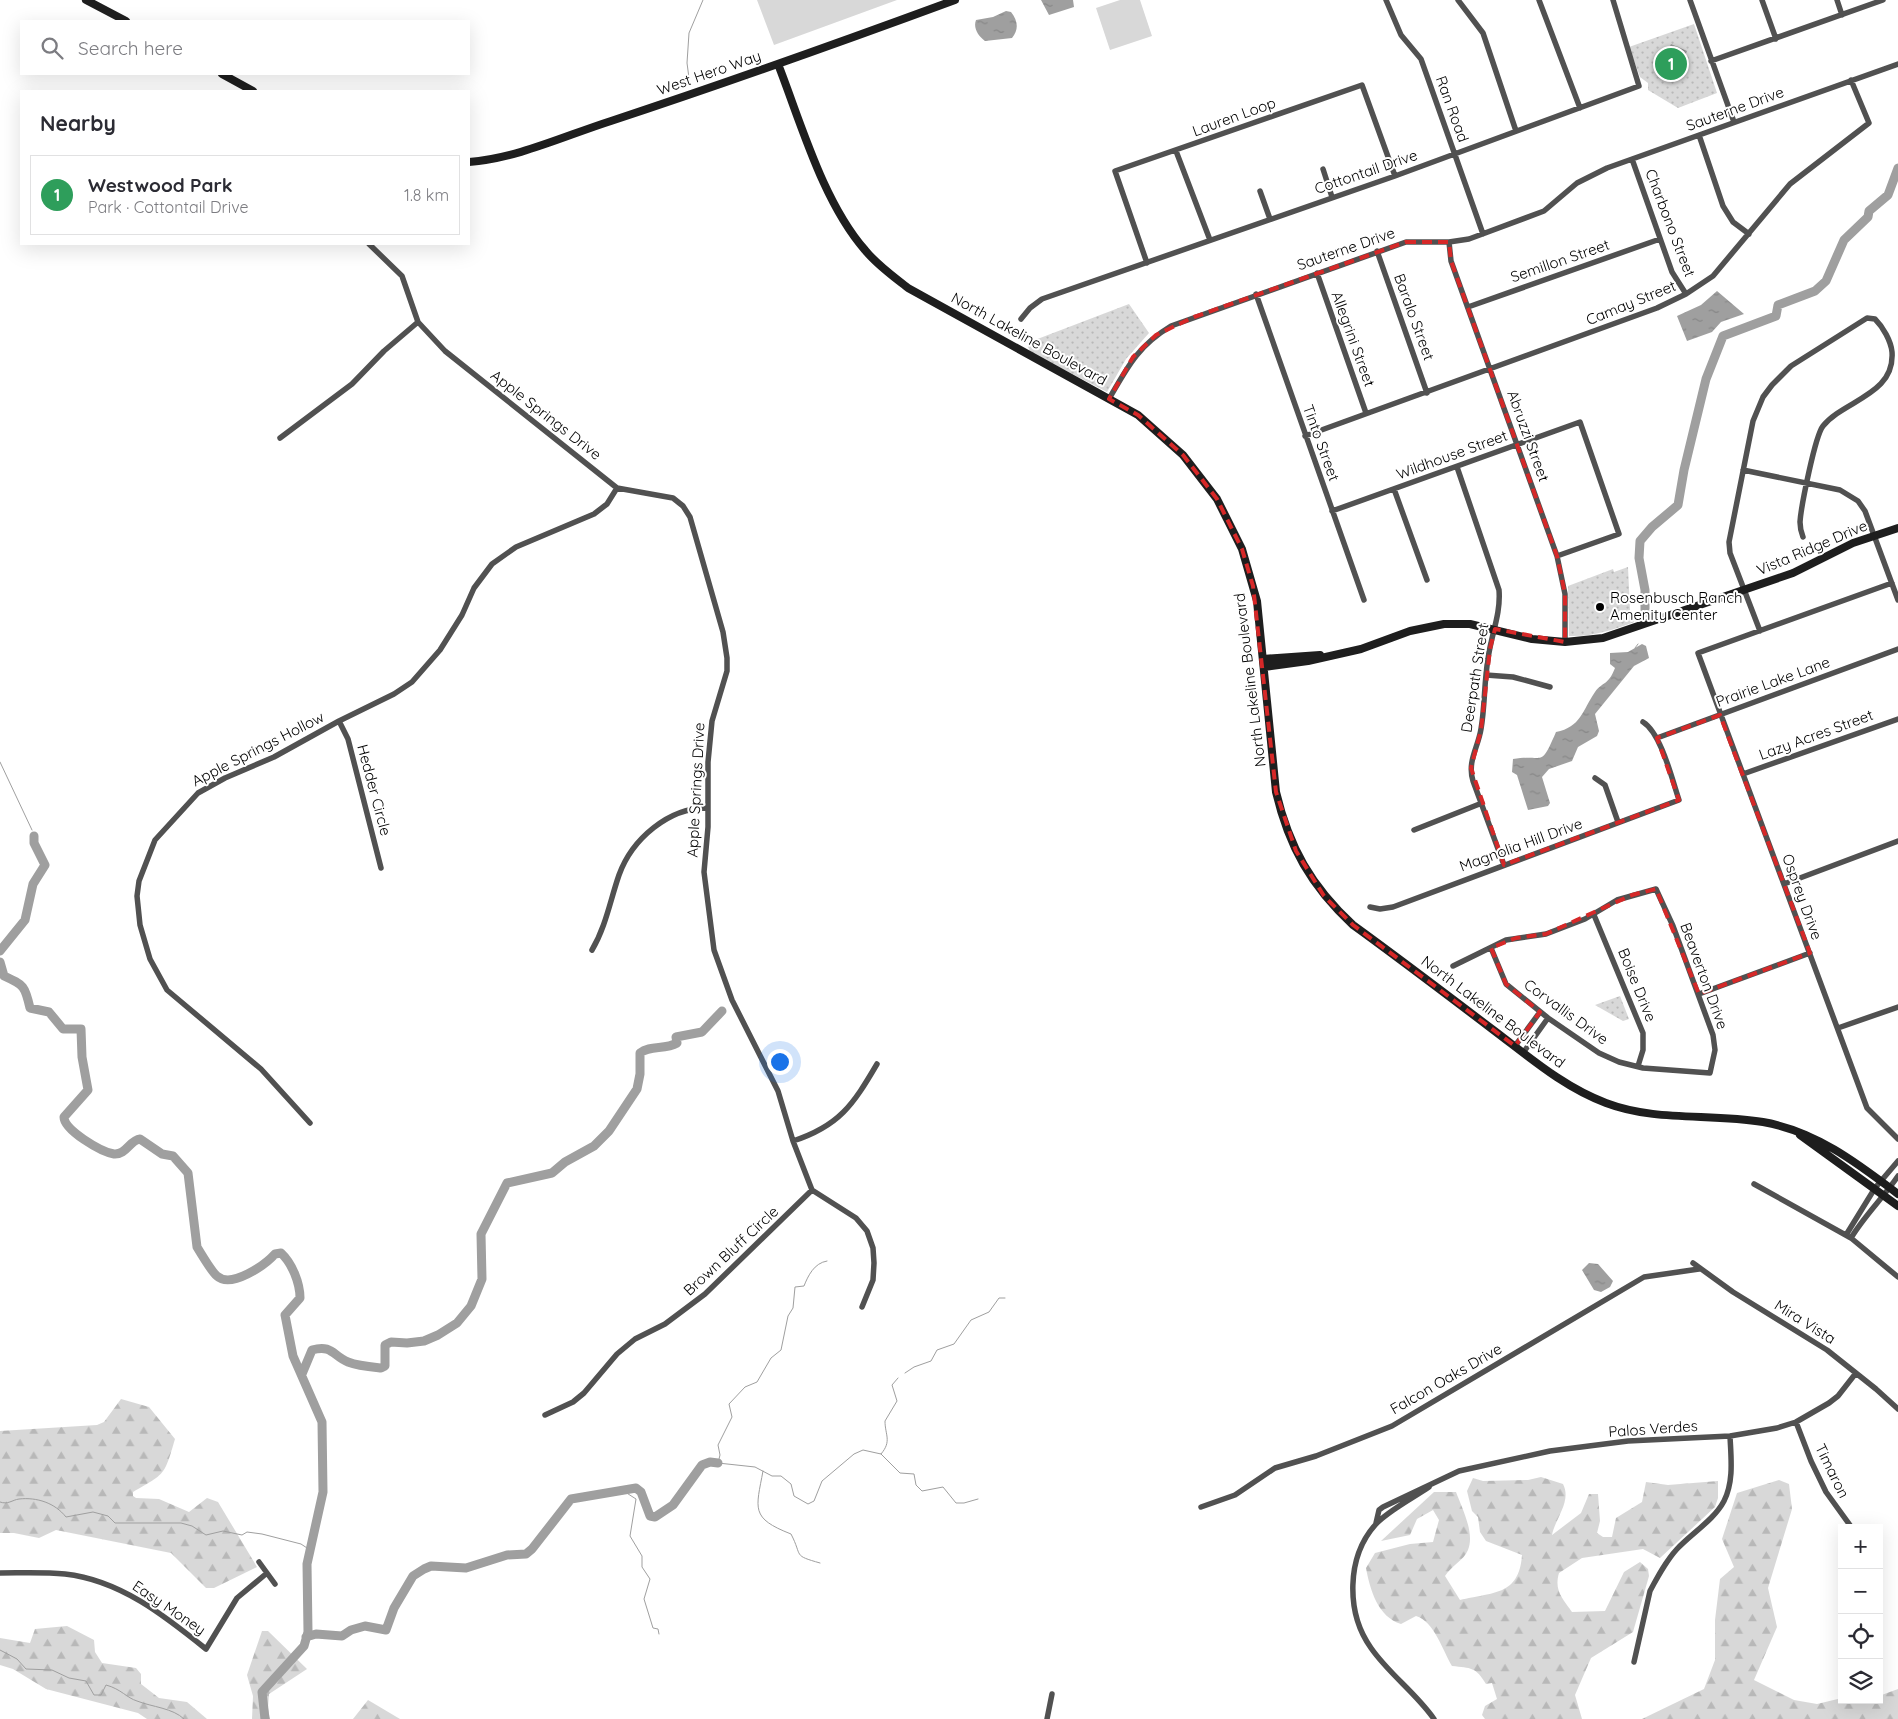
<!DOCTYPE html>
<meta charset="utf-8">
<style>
:root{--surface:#fff;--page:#f2f2f3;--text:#2b2b33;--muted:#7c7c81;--line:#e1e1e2;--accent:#000}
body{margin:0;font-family:Quicksand,sans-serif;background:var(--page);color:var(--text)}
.controls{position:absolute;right:15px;bottom:15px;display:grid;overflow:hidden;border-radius:0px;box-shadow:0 5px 20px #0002}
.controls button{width:45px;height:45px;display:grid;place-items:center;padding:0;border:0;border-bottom:1px solid var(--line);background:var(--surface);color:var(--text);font:25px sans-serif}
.you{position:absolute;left:779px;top:1061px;width:18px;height:18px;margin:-12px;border:4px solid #fff;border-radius:50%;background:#1a73e8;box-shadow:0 0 0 8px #1a73e833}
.badge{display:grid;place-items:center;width:32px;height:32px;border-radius:50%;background:var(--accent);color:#fff;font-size:16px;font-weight:700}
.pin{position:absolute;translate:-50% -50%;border:2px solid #fff;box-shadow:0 1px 5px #0006}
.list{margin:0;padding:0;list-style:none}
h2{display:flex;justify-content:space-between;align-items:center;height:65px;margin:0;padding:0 20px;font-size:21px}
h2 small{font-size:16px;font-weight:400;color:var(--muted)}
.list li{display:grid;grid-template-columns:32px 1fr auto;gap:15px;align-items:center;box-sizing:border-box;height:80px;margin:0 10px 10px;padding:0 10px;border:1px solid var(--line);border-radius:0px}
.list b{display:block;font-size:19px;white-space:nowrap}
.list p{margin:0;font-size:16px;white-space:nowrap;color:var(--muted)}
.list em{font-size:16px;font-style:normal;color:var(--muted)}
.icon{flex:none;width:28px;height:28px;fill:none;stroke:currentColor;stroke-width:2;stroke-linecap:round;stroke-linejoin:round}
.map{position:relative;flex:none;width:1898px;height:1719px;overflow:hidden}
.search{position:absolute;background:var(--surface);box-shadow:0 5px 20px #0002;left:20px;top:20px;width:450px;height:55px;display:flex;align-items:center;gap:12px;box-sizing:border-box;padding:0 18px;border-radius:0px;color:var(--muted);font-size:19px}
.panel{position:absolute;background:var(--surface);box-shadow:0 5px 20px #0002;left:20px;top:90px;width:450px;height:155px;border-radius:0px}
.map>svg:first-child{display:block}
.green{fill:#d8d8d8}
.forest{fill:url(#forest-firs)}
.park{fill:url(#park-dots)}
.water{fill:url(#water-ripples)}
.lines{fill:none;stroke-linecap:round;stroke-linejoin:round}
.stream{stroke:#9f9f9f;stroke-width:1}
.river{stroke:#9f9f9f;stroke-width:9}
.street{stroke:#515151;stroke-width:5.5}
.secondary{stroke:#1e1e1e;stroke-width:8}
.marked{fill:none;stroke:#d62828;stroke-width:4;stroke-dasharray:10 6;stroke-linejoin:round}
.poi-dot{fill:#000;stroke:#fff;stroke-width:2}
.labels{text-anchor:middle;stroke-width:4;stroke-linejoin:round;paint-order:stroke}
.street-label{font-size:15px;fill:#000;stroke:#fff}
.poi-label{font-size:15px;fill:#000;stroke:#fff;text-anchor:start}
</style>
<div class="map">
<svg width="1898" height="1719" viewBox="0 0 1898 1719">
<defs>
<pattern id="forest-firs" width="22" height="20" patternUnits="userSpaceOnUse" patternTransform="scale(1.25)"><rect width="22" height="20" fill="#d8d8d8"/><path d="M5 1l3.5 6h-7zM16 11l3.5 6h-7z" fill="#b8b8b8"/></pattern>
<pattern id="park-dots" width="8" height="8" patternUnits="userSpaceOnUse" patternTransform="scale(1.25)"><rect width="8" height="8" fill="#d8d8d8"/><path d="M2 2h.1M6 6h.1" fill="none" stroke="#b8b8b8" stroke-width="1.8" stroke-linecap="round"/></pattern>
<pattern id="water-ripples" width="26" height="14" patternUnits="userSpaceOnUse" patternTransform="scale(1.25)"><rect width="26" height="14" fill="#9f9f9f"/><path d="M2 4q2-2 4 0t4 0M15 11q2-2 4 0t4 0" fill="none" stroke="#878787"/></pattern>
</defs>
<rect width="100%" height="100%" fill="#fff"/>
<path class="green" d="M 757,0 L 897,0 L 774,45 Z
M 1120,0 L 1140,0 L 1152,36 L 1110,50 L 1096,8 Z"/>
<path class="forest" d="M 121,1399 L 149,1407 L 175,1439 C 164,1476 166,1473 133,1492 L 133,1496 L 136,1498 L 159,1499 L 189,1512 L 207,1498 L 218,1502 L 257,1567 L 214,1588 L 206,1588 L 171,1553 L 56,1530 L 39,1538 L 14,1533 L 0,1533 L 0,1431 L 97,1425 L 104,1422 Z
M 1541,1477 L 1563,1484 C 1572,1501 1555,1519 1552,1535 L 1581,1513 L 1589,1494 L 1598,1494 L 1600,1521 L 1597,1533 L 1603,1537 L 1612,1537 L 1616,1518 L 1642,1502 L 1646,1482 L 1668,1485 L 1718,1481 L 1718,1498 L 1715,1507 L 1660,1558 L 1643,1549 L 1582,1558 L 1559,1573 C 1554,1590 1562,1598 1572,1612 L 1605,1611 L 1624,1572 L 1640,1562 L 1648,1569 L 1649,1576 L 1633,1632 L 1591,1658 L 1575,1695 L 1582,1719 L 1485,1719 L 1482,1715 L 1485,1706 L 1497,1699 L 1492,1683 L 1486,1684 C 1476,1667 1471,1668 1452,1666 C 1443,1651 1434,1621 1416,1616 L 1401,1624 C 1378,1617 1370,1590 1366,1568 L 1375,1553 L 1410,1544 L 1433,1542 L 1439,1520 L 1433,1510 L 1417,1519 L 1410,1535 L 1381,1541 L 1434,1492 L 1456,1492 C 1462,1508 1475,1533 1468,1550 C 1464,1560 1451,1566 1445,1576 L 1460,1600 C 1493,1592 1519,1596 1522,1555 L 1486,1541 L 1480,1532 L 1478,1517 L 1472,1511 L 1467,1491 L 1473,1478 L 1483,1481 L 1528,1480 Z
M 1779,1480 L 1789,1484 L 1792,1509 L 1768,1588 L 1777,1627 L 1754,1680 L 1794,1700 L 1817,1704 L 1842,1698 L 1842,1700 L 1879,1700 L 1879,1696 L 1898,1689 L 1898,1719 L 1642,1719 L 1704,1689 L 1715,1660 L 1715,1620 L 1720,1579 L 1734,1567 L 1722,1539 L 1737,1493 Z
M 67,1626 L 94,1640 L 95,1652 L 102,1663 L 136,1668 L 141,1674 L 141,1684 L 159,1698 L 187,1702 L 207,1719 L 147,1719 L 138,1713 L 46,1689 L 13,1669 L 0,1665 L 0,1638 L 30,1643 L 35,1629 Z
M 262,1631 L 268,1631 L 307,1669 L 269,1694 L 268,1708 L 270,1719 L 252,1719 L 253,1696 L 247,1675 Z
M 368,1700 L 400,1719 L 353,1719 Z"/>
<path class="park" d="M 1694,24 L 1717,93 L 1678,108 L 1648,90 L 1648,83 L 1640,77 L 1629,47 Z
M 1129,304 L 1149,333 L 1126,359 L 1107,392 L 1030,352 L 1027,343 Z
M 1628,567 L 1630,610 L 1634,622 C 1614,630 1591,637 1569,636 L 1568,586 L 1613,569 L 1614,572 Z
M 1620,996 L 1629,1019 L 1623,1021 L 1595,1005 Z"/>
<path class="water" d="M 1041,0 L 1073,0 L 1074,7 L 1049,15 Z
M 1006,11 L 1011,12 C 1018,21 1019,29 1012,38 L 985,41 C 978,36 973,28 976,20 L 993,17 Z
M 1671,44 L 1687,51 L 1683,61 L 1667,53 Z
M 1717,291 L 1744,314 L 1721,322 L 1712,332 L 1687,341 L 1677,316 L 1701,305 Z
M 1642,644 L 1646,646 L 1649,658 L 1634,666 L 1595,714 L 1599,731 L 1597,736 L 1578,747 L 1572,761 L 1549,769 L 1542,777 L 1550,803 L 1548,806 L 1528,810 L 1517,775 L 1512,772 L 1513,759 C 1545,754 1540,769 1556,732 C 1581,727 1582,711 1595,692 C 1603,681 1608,686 1615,668 L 1610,664 L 1610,653 L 1628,652 Z
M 1589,1263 L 1598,1264 L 1613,1281 L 1610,1287 L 1601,1292 L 1594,1290 L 1582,1270 Z"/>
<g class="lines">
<path class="stream" d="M 689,78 L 687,63 L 689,33 L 703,0
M 1635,648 L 1638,644
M 0,762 L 32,830
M 827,1261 C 814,1263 808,1276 804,1286 L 795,1287 L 793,1308 L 788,1316 L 781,1350 L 771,1358 L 757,1382 L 745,1387 L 729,1404 L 732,1417 L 718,1445 L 720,1455 L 718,1463 L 755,1467 L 772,1476 L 781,1476 L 791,1484 L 794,1496 L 808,1504 L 814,1501 L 822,1481 L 854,1454 L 863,1450 L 881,1454 C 892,1441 885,1435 885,1421 L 897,1401 L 892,1385 L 898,1378
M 905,1373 L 914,1367 L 931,1361 L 937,1350 L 954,1344 L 971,1320 L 989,1312 L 999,1298 L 1005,1298
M 881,1454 L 900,1473 L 914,1474 L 916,1485 L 922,1491 L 943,1487 L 956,1503 L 964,1503 L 978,1499
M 763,1471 C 756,1509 750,1518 791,1534 C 803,1557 792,1555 820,1563
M 622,1490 L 636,1499 L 630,1536 L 642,1556 L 642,1567 L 650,1579 L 644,1599 L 653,1628 L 658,1629 L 659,1634
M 0,1502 C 8,1505 12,1500 19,1499 C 37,1497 55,1503 66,1517 L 93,1512 L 108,1516 L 115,1523 L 181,1523 L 192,1526 L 206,1535 L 223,1531 L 242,1535 L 247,1532 L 262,1534 L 301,1544 L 310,1550
M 0,1650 L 17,1659 L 26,1669 L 52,1670 L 69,1678 L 86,1681 L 94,1695 L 101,1695 L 106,1685 C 121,1689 127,1698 137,1701 C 152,1707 173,1708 184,1719"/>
<path class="river" d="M 1645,613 L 1645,590 L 1639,558 L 1640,541 L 1652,527 L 1678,505 L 1684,470 L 1706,379 L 1723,336 L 1776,316 L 1778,305 L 1815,291 L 1826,281 L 1844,240 L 1868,217 L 1869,211 L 1888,195 L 1898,168
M 0,951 L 25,920 L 33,884 L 45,865 L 34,843 L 34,836
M 0,962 L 4,976 C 24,985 25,986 30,1008 L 49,1012 L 63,1029 L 81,1029 L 82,1057 L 88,1090 L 64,1117 C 64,1130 101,1152 114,1154 C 126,1155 130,1140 140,1139 L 162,1154 L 173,1156 L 188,1173 L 197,1247 C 200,1252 213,1273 217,1276 C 231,1289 265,1265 275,1254 L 281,1253 C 292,1263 300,1283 300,1298 L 285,1315 L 293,1356 L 322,1422 L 323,1492 L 307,1564 L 308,1632 L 304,1646 L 262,1692 L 265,1719
M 302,1374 L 312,1350 C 332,1344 333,1356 348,1362 C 358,1366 371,1367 381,1368 L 385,1366 L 385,1345 L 391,1342 L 407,1343 L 424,1341 L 438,1335 L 457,1323 L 471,1306 L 482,1279 L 481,1234 L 507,1183 L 552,1173 L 565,1162 L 594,1146 L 609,1131 L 637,1089 L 640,1074 L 640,1053 C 650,1045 665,1050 677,1043 L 676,1037 L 702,1032 L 722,1011
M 306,1637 L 316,1634 L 342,1636 L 351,1630 L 365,1626 L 386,1630 L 394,1608 L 413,1576 L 424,1569 L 431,1566 L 466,1568 L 507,1555 L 526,1554 L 532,1549 L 571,1499 L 636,1488 L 641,1492 L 650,1516 L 655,1517 L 673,1505 L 702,1465 L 710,1462 L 718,1463"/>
<path class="street" d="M 1386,0 L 1401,35 L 1421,59 L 1483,234
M 1458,0 L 1483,33 L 1516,131
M 1539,0 L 1580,108
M 1690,0 L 1734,122
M 1762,0 L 1776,39
M 1837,0 L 1842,15
M 1711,61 L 1883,0
M 1699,135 L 1723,206 L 1733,222 L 1749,234
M 1176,151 L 1210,240
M 1632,159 L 1672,272 L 1686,294
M 1323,169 L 1332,197
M 1260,191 L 1270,219
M 1449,242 L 1451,261 L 1557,556 L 1565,594 L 1565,642
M 369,244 L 402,276 L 418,322 L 445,351 L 617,488 L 673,498 L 683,506 L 690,517 L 723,632 L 727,658 L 727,671 L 712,721 L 708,762 L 708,827 L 704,872 L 714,950 L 732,1000 L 778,1091 L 793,1141 L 812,1190 L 856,1218 L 867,1231 L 873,1248 L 874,1263 L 873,1280 L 862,1307
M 1377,251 L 1427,393
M 1147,263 L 1115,171 L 1362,85 L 1395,176
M 1317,273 L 1366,413
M 1256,294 L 1364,600
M 1468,307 L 1660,239
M 1021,319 L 1030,308 L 1042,299 L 1395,176 L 1639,86 L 1613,0
M 1109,399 C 1128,366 1138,346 1171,326 L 1406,242 L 1449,242 L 1469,239 L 1544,211 L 1577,183 L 1607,168 L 1898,64
M 1305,436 L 1657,308 L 1686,294 L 1713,276 L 1790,184 L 1869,123 L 1851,80
M 280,438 L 352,384 L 384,351 L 418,322
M 1457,467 L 1499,590 C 1501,614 1491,635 1488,659 C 1484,682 1485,706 1481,729 C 1478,748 1467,761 1473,781 L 1504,865
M 1743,470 L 1840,490 L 1858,501 L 1865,511 L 1898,600
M 1394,489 L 1427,580
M 1332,511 L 1580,422 L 1619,534 L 1557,556
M 1892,583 L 1698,653 L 1867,1108 L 1898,1139
M 1760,631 L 1730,553 L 1729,542 L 1753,421 L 1763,397 L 1772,385 L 1791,366 L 1867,318 L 1875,319 C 1883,327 1891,341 1892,352 C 1895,395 1844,400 1823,426 C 1815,436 1801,507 1800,522 C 1800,528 1801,532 1803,537
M 1486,675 L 1513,677 L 1550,687
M 339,721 L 348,739 L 381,868
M 1657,738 L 1898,649
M 1743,774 L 1898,719
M 1595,778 L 1605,785 L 1618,822
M 1414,830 L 1482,803
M 1784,884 L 1898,841
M 1370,907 L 1380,909 L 1393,907 L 1679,800 C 1672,779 1661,733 1643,722
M 1594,915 L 1643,1033 L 1643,1050 L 1638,1066
M 592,950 C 606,926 610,901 619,875 C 632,839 669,807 708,808
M 1453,966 L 1506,940 L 1546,934 L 1585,919 L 1617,900 L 1656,889 L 1673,926 L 1713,1035 L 1715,1050 L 1710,1073 L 1643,1068 L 1619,1062 L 1599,1053 L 1548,1018 L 1506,984 L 1491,948
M 1699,994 L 1810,953
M 1838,1028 L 1898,1007
M 1515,1046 L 1540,1012
M 1523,1053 L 1548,1018
M 310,1123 L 261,1069 L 167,990 L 150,959 L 140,925 L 137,896 L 139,881 L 155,840 L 198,793 L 225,778 L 274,757 L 339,721 L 394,694 L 412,682 L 440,650 L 462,615 L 474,588 L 492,564 L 516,547 L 594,514 L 607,504 L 617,488
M 793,1141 C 839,1126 853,1105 877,1064
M 1754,1184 L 1851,1238 L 1898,1277
M 1846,1235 L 1875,1188 L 1898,1161
M 1851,1238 C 1864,1216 1883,1198 1898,1176
M 1693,1263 L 1733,1292 L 1827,1350 L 1876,1389 L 1898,1409
M 545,1415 L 573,1402 L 584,1393 L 617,1354 L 635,1339 L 665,1324 L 705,1294 L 812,1190
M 1796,1422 L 1811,1461 L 1826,1492 L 1852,1528
M 1429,1487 C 1413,1498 1388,1511 1376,1524 C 1346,1557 1346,1613 1371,1648 C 1389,1674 1416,1693 1434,1719
M 1201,1507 L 1235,1495 L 1275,1468 L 1316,1456 L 1392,1426 L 1644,1277 L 1699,1269
M 1376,1523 L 1379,1510 L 1383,1507 L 1459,1471 L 1550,1451 L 1628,1441 L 1730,1436 L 1777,1428 L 1796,1422 L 1829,1403 L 1838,1396 L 1856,1373
M 259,1562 L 275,1584
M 0,1573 C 22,1573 44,1572 65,1574 C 120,1580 165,1616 206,1649 L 237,1598 L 267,1573
M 1634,1662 L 1650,1591 C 1658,1576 1666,1561 1677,1549 C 1692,1533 1714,1520 1724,1501 C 1734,1481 1731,1458 1730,1436
M 1047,1719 L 1052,1694"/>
<path class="secondary" d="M 86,0 L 126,21
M 778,64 C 801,123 823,202 865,250 C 877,265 893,276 908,288 L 1138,415 L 1183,455 L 1217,499 L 1242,549 L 1257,601 L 1276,792 C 1289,847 1311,886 1353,925 C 1400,959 1446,994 1492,1029 C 1528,1056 1563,1087 1606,1103 C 1656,1122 1710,1113 1763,1122 C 1815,1131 1856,1162 1898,1194
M 222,74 L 253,91
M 469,162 C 518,158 564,136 611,121 C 726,83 841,42 955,0
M 1263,659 L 1320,655
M 1264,667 L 1308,661 L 1361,649 L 1410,631 L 1444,624 L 1470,624 L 1532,639 L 1565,642 L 1603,638 L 1793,573 L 1853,543 L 1898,528
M 1800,1135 L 1898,1206"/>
</g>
<path class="marked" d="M 1406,242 L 1449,242 L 1451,261 L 1557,556 L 1565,594 L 1565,642 L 1495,629 L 1490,649 L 1481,730 L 1471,768 L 1504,865 L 1679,800 L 1657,738 L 1720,715 L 1810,953 L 1699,994 L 1656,889 L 1632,895 L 1546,934 L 1516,938 L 1491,948 L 1506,984 L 1540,1012 L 1515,1046 L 1353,925 L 1324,896 L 1296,851 L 1276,792 L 1253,586 L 1242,549 L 1217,499 L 1183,455 L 1138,415 L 1109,399 L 1133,357 L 1156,335 L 1194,317 Z"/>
<circle class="poi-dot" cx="1600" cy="607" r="5"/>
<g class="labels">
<g class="street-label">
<text transform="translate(709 73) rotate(-19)" y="5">West Hero Way</text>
<text transform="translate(1452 109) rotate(70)" y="5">Ran Road</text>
<text transform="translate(1735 109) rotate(-20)" y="5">Sauterne Drive</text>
<text transform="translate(1234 117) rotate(-20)" y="5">Lauren Loop</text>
<text transform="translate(1366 172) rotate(-19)" y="5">Cottontail Drive</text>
<text transform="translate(1670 223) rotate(69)" y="5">Charbono Street</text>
<text transform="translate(1346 249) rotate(-19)" y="5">Sauterne Drive</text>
<text transform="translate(1560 261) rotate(-19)" y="5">Semillon Street</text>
<text transform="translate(1631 303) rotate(-22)" y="5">Camay Street</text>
<text transform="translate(1414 317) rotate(70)" y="5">Baralo Street</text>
<text transform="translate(1029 339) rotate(29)" y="5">North Lakeline Boulevard</text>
<text transform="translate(1353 339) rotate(70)" y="5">Allegrini Street</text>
<text transform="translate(546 415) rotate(38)" y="5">Apple Springs Drive</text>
<text transform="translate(1528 436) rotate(70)" y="5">Abruzzi Street</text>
<text transform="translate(1321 443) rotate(70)" y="5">Tinto Street</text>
<text transform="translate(1452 455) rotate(-20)" y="5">Wildhouse Street</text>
<text transform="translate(1812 548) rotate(-23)" y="5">Vista Ridge Drive</text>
<text transform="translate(1475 678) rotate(-81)" y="5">Deerpath Street</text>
<text transform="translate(1250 680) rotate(-97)" y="5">North Lakeline Boulevard</text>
<text transform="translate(1773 682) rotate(-20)" y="5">Prairie Lake Lane</text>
<text transform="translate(1816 735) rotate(-20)" y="5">Lazy Acres Street</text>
<text transform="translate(258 749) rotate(-27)" y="5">Apple Springs Hollow</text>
<text transform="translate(374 790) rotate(75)" y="5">Hedder Circle</text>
<text transform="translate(696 790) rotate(-87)" y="5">Apple Springs Drive</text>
<text transform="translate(1521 845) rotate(-20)" y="5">Magnolia Hill Drive</text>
<text transform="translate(1802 897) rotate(70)" y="5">Osprey Drive</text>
<text transform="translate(1704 976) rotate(70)" y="5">Beaverton Drive</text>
<text transform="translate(1637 985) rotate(68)" y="5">Boise Drive</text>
<text transform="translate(1493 1012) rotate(37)" y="5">North Lakeline Boulevard</text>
<text transform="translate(1566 1012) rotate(36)" y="5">Corvallis Drive</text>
<text transform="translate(731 1251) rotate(-43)" y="5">Brown Bluff Circle</text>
<text transform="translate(1805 1322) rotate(32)" y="5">Mira Vista</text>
<text transform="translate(1446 1379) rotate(-30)" y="5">Falcon Oaks Drive</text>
<text transform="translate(1653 1429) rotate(-4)" y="5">Palos Verdes</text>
<text transform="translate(1832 1471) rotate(64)" y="5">Timaron</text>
<text transform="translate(169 1608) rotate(34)" y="5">Easy Money</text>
</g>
<g class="poi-label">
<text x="1610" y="603">Rosenbusch Ranch<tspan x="1610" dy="17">Amenity Center</tspan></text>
</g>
</g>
</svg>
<div class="controls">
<button>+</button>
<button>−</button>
<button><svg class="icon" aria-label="locate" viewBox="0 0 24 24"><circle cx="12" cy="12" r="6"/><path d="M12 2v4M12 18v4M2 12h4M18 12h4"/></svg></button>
<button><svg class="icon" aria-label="layers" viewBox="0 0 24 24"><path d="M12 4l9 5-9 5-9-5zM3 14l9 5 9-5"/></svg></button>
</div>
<div class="you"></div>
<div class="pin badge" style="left:1671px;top:64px;background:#2e9e5b">1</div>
<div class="search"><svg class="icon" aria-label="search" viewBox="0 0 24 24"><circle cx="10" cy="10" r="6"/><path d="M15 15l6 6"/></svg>Search here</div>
<section class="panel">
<h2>Nearby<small></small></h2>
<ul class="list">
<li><span class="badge" style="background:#2e9e5b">1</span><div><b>Westwood Park</b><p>Park · Cottontail Drive</p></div><em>1.8 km</em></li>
</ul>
</section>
</div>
